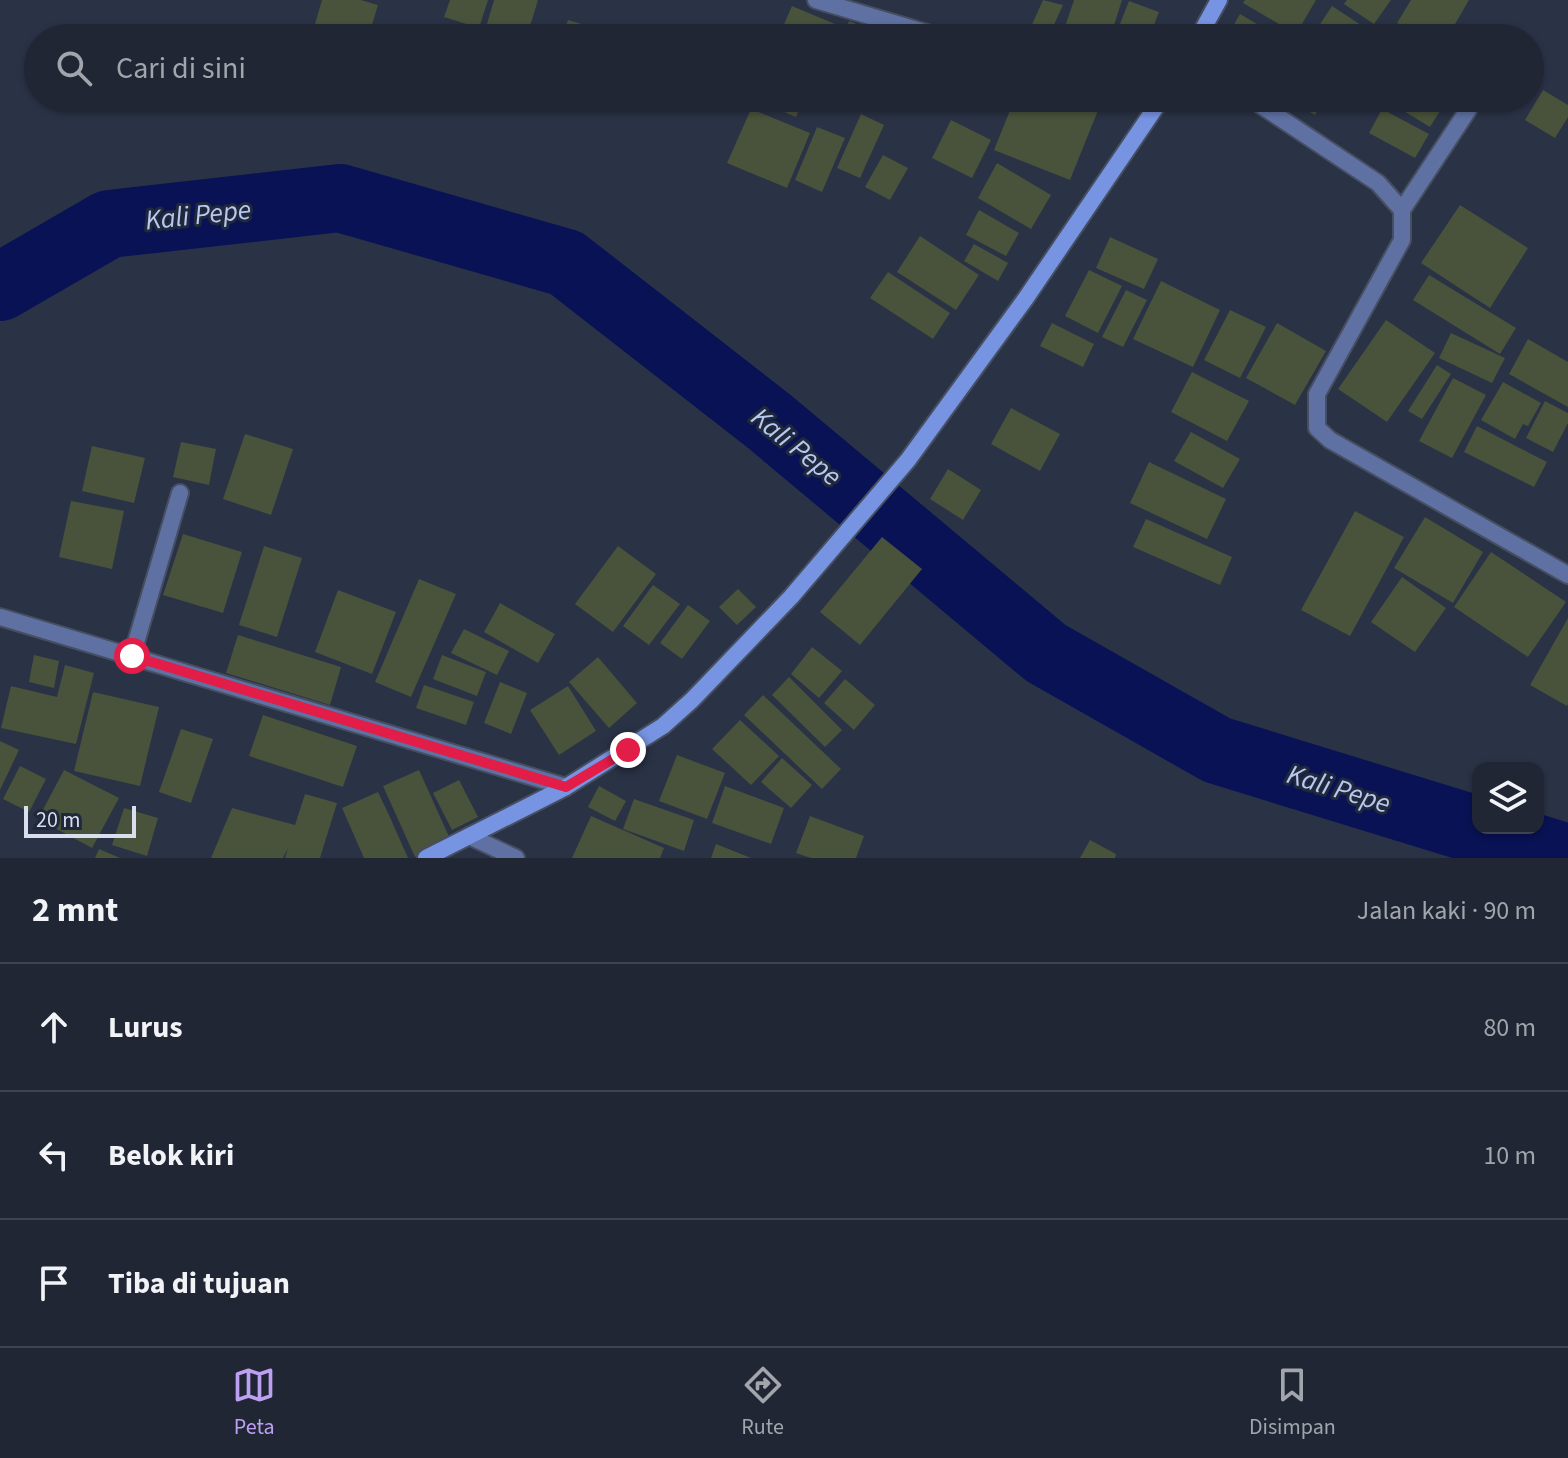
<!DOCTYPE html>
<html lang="id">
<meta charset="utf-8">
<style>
:root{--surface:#202634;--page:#2d3240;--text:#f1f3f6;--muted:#a2a5ac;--line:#3d434f;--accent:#bca0f2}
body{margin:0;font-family:"Source Sans 3",sans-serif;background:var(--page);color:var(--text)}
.controls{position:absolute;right:24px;bottom:24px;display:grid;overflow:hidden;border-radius:16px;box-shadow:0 2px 6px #0004}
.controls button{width:72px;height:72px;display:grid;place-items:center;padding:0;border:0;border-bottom:2px solid var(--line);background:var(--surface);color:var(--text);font:40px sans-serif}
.scale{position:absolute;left:24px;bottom:20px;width:112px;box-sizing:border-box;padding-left:8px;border:4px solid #d9dfec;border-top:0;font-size:22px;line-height:28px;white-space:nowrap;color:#d9dfec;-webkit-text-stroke:6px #20283b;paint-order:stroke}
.stop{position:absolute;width:24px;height:24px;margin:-18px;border:6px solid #e11d48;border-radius:50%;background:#fff}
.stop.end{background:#e11d48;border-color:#fff;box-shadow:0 2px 8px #0008}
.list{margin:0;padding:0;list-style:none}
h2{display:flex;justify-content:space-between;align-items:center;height:104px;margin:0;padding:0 32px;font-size:34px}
h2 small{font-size:26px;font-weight:400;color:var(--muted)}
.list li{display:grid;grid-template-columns:52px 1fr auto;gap:24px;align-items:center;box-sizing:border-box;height:128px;padding:0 32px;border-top:2px solid var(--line)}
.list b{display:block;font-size:30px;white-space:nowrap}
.list em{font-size:26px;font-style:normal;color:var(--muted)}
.icon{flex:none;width:44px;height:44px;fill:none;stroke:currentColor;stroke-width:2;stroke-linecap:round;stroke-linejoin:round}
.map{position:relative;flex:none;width:1568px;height:858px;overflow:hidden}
.search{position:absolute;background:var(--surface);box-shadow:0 2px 6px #0004;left:24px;right:24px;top:24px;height:88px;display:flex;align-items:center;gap:20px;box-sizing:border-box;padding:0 28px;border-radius:44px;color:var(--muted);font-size:30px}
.sheet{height:488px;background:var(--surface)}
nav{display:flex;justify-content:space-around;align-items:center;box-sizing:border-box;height:112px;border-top:2px solid var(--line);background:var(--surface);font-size:22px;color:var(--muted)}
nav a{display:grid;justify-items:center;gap:4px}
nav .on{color:var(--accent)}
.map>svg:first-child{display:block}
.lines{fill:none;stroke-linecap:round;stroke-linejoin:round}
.river{stroke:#091254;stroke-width:68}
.building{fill:#49523b}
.minor-casing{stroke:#464e61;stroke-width:20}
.secondary-casing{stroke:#464e61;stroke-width:20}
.minor{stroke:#5f71a2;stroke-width:16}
.secondary{stroke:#7794e2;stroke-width:16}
.route{stroke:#e11d48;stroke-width:10}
.labels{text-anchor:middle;stroke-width:6;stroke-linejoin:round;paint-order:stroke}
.water-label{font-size:28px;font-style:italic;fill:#b8c8f1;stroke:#20283b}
</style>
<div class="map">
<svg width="1568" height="858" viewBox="0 0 1568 858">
<rect width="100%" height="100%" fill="#2a3246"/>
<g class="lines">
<path class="river" d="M 0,287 L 109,224 L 340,198 L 566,263 L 770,422 L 1046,653 L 1217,750 L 1568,858"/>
</g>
<path class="building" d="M 322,0 L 361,0 L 378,5 L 368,38 L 315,24 Z
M 450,0 L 488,0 L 479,28 L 444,17 Z
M 494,0 L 538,0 L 527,36 L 487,24 Z
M 1043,0 L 1063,5 L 1048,38 L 1026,38 Z
M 1074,0 L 1122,0 L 1110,38 L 1097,38 L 1065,27 Z
M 1245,0 L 1316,0 L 1296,34 L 1243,3 Z
M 1347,0 L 1391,0 L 1374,24 L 1344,4 Z
M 1411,0 L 1469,0 L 1447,38 L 1424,38 L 1397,23 Z
M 1129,1 L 1159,12 L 1149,38 L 1127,38 L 1116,34 Z
M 792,6 L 835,24 L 829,38 L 778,38 Z
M 1332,6 L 1364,27 L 1357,38 L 1311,38 Z
M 1240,14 L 1281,38 L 1226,38 Z
M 568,20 L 620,35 L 619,38 L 562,38 Z
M 849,21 L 892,38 L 842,38 Z
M 1055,31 L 1074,37 L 1074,38 L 1052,38 Z
M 1543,90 L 1568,105 L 1568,117 L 1555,138 L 1525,120 Z
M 751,98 L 804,98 L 796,117 Z
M 1015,98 L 1103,98 L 1070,180 L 994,150 Z
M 1286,98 L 1325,98 L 1315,115 Z
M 1392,98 L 1448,98 L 1430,127 L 1389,102 Z
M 751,109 L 810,133 L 787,188 L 727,163 Z
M 1382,109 L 1429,134 L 1415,158 L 1369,133 Z
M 861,114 L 884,125 L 860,178 L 837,168 Z
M 951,120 L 991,140 L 972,178 L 932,158 Z
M 817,127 L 845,138 L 822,192 L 795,180 Z
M 883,155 L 908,168 L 890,200 L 865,187 Z
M 997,163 L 1051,195 L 1031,229 L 978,198 Z
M 1460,205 L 1528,248 L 1490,308 L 1421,263 Z
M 979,210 L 1019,233 L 1006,256 L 966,235 Z
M 920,236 L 979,275 L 956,310 L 897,272 Z
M 1110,237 L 1158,259 L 1144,289 L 1096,268 Z
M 974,244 L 1008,263 L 998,281 L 964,261 Z
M 1089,270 L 1122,286 L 1098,333 L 1065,316 Z
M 888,272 L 950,313 L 933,339 L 870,298 Z
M 1429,275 L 1516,328 L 1500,354 L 1413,300 Z
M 1161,281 L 1220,310 L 1193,367 L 1133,339 Z
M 1126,290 L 1147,300 L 1123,347 L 1102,337 Z
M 1230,310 L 1266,327 L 1240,378 L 1204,360 Z
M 1386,320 L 1435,353 L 1387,422 L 1338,389 Z
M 1052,323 L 1094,344 L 1083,367 L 1040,346 Z
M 1277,323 L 1326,351 L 1295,405 L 1246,378 Z
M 1451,333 L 1505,358 L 1492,383 L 1439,358 Z
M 1528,339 L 1568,362 L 1568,407 L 1509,374 Z
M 1437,365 L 1451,374 L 1422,419 L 1408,411 Z
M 1192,372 L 1249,401 L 1227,441 L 1171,412 Z
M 1453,378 L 1486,395 L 1452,458 L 1419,441 Z
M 1503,382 L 1541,403 L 1528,426 L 1523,424 L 1515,439 L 1481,420 Z
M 1545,401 L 1568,413 L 1568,423 L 1553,452 L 1526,438 Z
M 1011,408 L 1060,434 L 1040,471 L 991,444 Z
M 1477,426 L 1547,462 L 1534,487 L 1464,452 Z
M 1191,432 L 1240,459 L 1223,488 L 1174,461 Z
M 245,434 L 293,449 L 271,515 L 223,499 Z
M 181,442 L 216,449 L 209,485 L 173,477 Z
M 92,446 L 145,458 L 134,503 L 82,491 Z
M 1149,462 L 1226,499 L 1207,539 L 1130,503 Z
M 948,469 L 981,490 L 963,520 L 930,499 Z
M 71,501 L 124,511 L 112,569 L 59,557 Z
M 1355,511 L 1404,537 L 1350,636 L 1301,610 Z
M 1425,517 L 1483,552 L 1453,603 L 1394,568 Z
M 1146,519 L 1232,557 L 1220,585 L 1133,547 Z
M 183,534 L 242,552 L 223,613 L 163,595 Z
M 882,537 L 922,569 L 860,645 L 820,612 Z
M 264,546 L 302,558 L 277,637 L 239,625 Z
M 618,546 L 656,574 L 613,632 L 575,604 Z
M 1491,552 L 1566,602 L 1528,657 L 1454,607 Z
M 1402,577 L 1446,608 L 1415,652 L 1371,622 Z
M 419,579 L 456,594 L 411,697 L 375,682 Z
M 653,585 L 680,604 L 649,645 L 623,626 Z
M 738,589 L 756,607 L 737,625 L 719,607 Z
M 338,590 L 396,612 L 372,674 L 315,652 Z
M 500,603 L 555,634 L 538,663 L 484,632 Z
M 688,605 L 710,621 L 682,659 L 660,643 Z
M 1568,618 L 1568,704 L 1567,706 L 1530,685 Z
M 464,629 L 509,651 L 497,675 L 451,653 Z
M 238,635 L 341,667 L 330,705 L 226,673 Z
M 812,647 L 842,671 L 819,698 L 791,674 Z
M 34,655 L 59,661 L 54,688 L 29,682 Z
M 442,655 L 486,672 L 477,696 L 433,679 Z
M 598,657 L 637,703 L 609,728 L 569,682 Z
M 65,665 L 94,673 L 76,744 L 1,728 L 11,686 L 57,697 Z
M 789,677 L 842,730 L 825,747 L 772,695 Z
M 845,679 L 875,705 L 854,730 L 824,703 Z
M 500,682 L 527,693 L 511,734 L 484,723 Z
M 424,685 L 474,702 L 466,725 L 416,708 Z
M 568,686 L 596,731 L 559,755 L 530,710 Z
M 93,692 L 159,707 L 140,786 L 74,771 Z
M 763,695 L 841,769 L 822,789 L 744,715 Z
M 263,715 L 357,746 L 343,787 L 249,756 Z
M 740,720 L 779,756 L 751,785 L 712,749 Z
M 181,729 L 213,739 L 191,803 L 159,792 Z
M 0,741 L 19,750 L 0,790 Z
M 677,755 L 725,773 L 707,819 L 659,801 Z
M 782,758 L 812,785 L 791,808 L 761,782 Z
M 20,766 L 46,779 L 29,812 L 3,799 Z
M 64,770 L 119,798 L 92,848 L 38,819 Z
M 419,770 L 451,841 L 415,857 L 383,786 Z
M 459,780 L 478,817 L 452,830 L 433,793 Z
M 599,786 L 626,801 L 615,821 L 588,807 Z
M 725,786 L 784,808 L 771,844 L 712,823 Z
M 378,792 L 389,815 L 408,858 L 364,858 L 342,808 Z
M 305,794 L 337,803 L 320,858 L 285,858 L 288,848 L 283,858 L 211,858 L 232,808 L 295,825 Z
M 634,799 L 694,820 L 684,851 L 623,829 Z
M 124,808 L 158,818 L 147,856 L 112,845 Z
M 591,816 L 664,848 L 660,858 L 572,858 Z
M 810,816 L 864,836 L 856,858 L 811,858 L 796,853 Z
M 1090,840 L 1116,854 L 1115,858 L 1080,858 Z
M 716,844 L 751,858 L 711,858 Z
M 99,849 L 120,858 L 95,858 Z"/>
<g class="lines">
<defs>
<path id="minor" d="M 816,0 L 944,38
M 1250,98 L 1378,183 L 1402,210 L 1402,240 L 1317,394 L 1317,428 L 1330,440 L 1568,575
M 1402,210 L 1468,110 L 1467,98
M 0,617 L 566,787
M 132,656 L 180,493
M 469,836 L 516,858"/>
<path id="secondary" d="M 1198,38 L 1219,0
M 426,858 L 566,787 L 663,726 L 692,700 L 791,597 L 908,460 L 1026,298 L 1162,98"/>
</defs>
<use href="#minor" class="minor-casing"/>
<use href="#secondary" class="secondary-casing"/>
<use href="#minor" class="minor"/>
<use href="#secondary" class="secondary"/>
</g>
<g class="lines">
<path class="route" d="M 132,656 L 566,787 L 628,750"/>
</g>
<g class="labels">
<g class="water-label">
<text transform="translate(198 214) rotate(-6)" y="10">Kali Pepe</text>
<text transform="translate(797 446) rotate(39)" y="10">Kali Pepe</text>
<text transform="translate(1339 788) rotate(17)" y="10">Kali Pepe</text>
</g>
</g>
</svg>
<div class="controls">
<button><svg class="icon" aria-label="layers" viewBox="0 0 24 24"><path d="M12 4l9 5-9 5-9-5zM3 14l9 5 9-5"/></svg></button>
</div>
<div class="scale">20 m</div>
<div class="stop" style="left:132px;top:656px"></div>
<div class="stop end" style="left:628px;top:750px"></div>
<div class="search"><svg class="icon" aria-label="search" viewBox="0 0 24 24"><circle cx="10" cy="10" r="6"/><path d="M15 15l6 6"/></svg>Cari di sini</div>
</div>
<section class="sheet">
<h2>2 mnt<small>Jalan kaki · 90 m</small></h2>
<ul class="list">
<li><svg class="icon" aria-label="ahead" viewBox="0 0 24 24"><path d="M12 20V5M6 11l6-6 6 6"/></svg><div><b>Lurus</b></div><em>80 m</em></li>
<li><svg class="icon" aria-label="left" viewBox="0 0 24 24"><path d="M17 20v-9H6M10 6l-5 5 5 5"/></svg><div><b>Belok kiri</b></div><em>10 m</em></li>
<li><svg class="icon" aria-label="arrive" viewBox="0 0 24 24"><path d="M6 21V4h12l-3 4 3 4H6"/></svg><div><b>Tiba di tujuan</b></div></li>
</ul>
</section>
<nav>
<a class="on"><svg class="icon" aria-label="map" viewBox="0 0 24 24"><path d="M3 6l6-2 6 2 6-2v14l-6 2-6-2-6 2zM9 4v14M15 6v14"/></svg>Peta</a>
<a><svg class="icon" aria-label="directions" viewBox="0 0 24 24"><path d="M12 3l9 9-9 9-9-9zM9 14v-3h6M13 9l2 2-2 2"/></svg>Rute</a>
<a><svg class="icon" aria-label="saved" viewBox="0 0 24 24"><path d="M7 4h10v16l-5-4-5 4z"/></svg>Disimpan</a>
</nav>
